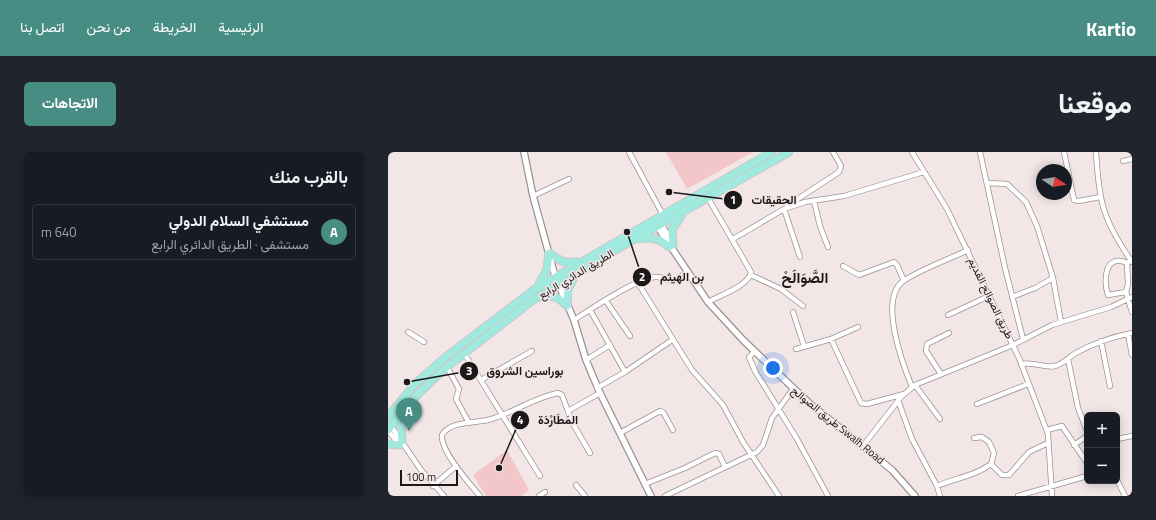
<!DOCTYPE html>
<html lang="ar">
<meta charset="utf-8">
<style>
:root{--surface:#171b24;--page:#20242c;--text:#f1f3f6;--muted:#9ea1a6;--line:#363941;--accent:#488d83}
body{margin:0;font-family:"Titillium Web",Vazirmatn,sans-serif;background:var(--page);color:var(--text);direction:rtl}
.controls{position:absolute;right:12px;bottom:12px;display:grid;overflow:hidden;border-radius:6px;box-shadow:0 2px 10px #0003}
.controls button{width:36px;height:36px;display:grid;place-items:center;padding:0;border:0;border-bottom:1px solid var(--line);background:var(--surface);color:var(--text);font:20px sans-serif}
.compass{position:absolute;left:648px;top:12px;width:36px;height:36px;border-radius:50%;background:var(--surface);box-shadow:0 2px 10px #0003;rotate:102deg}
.scale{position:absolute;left:12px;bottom:10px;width:58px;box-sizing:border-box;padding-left:4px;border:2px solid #1c1818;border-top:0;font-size:11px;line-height:14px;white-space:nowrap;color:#1c1818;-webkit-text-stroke:3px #f3e6e7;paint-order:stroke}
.you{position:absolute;left:385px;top:216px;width:14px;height:14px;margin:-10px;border:3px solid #fff;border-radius:50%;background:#1a73e8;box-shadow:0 0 0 6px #1a73e833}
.badge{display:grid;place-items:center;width:26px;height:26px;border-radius:50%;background:var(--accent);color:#fff;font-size:13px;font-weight:700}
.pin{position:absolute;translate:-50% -33px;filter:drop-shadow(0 1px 2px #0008)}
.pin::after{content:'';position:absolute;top:21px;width:14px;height:12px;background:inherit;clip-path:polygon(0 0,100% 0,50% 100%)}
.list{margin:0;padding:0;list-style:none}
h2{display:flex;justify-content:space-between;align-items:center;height:52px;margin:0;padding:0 16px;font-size:17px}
h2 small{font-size:13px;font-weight:400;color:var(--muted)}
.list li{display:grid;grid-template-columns:26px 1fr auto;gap:12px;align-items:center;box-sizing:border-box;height:56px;margin:0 8px 8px;padding:0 8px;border:1px solid var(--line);border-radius:6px}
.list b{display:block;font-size:15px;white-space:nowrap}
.list p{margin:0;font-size:13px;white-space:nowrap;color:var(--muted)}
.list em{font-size:13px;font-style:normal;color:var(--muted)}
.map{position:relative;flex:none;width:744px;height:344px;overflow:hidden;direction:ltr;border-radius:6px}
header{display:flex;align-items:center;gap:24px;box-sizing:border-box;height:56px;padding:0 20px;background:var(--accent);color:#fff}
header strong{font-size:19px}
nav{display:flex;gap:22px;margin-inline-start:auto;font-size:14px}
.intro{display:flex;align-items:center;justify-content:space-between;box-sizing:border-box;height:96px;padding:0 24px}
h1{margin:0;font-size:28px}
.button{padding:10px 18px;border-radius:6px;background:var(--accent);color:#fff;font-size:14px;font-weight:700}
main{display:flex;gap:24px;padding:0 24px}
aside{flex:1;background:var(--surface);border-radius:6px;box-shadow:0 2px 10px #0003}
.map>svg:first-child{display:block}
.green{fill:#f3c7ca}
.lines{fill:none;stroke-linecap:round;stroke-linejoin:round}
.minor-casing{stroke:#9d9192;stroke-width:6}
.tertiary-casing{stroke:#9d9192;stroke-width:8}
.primary-casing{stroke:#c9c8c8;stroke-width:9}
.minor{stroke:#fff;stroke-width:4.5}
.tertiary{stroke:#fff;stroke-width:5.5}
.primary{stroke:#a0e9df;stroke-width:7}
.labels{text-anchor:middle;stroke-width:3;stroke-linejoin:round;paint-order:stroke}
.street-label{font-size:11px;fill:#1c1818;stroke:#f3e6e7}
.district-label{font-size:15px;font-weight:bold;fill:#1c1818;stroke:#f3e6e7}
.leader{fill:none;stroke:#1c1818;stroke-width:1.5}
.callout-dot{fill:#1c1818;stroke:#f3e6e7;stroke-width:1.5}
.mark-label{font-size:12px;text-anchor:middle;font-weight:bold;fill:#fff}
.callout-label{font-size:12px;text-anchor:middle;font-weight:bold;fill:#1c1818;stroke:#f3e6e7;stroke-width:3;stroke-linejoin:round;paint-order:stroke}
</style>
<header>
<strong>Kartio</strong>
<nav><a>الرئيسية</a><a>الخريطة</a><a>من نحن</a><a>اتصل بنا</a></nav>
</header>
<div class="intro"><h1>موقعنا</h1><a class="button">الاتجاهات</a></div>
<main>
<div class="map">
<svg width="744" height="344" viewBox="0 0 744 344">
<rect width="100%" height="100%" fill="#f3e6e7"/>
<path class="green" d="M 278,0 L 365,0 L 299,37 Z
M 119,298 L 141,338 L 134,344 L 98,344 L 85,323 Z"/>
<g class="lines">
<defs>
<path id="minor" d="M 241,0 L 275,63
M 524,0 L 559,57 L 631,206 L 660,282 L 664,344
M 592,0 L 617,116 L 635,187
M 676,0 L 686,48 L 691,49 L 712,45
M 708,0 C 711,51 715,68 744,110
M 735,9 L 744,7
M 600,31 L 619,32 L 638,50 L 649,74 L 665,126 L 673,170
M 145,44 L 181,27
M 426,49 L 432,74 L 440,95
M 399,54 L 451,20 L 453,14 L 445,0
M 396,57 L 412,105
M 345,87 L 396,57 L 417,50 L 456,44 L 536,20
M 742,109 L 739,111 L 740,132 L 738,140 L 744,160
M 455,114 L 471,123 L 506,110 L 509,113 L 516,129
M 363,123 L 393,137 L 415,154
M 250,131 L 304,218 L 335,253 L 355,290 L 391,344
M 738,140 L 720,143 C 715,128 717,101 739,111
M 624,145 L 647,136 L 665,126
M 218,149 L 242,184
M 320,150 C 331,144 362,133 363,120 L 320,46
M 202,158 L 237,220
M 405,160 L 416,194
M 560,163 L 601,144
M 186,168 C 203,157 249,126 267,125 C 274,124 279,129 285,129 L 300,120
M 20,180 L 36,190
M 740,182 L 744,203
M 443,187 L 473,251 L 479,252 L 516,242
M 713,189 L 722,234
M 408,197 L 443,187 L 470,175
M 366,200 L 361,205 L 367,219 L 409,287 L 440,344
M 76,201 L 152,324
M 680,207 L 690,256 L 699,279
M 198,208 L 222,193
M 633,212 C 646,209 658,217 667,214 C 675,212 681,205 688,201 C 706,191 724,185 744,181
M 59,215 L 71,237 L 68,247 L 81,271
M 553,222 L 538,199 L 539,192 L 561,181
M 93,228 L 144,199
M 527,233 L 552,267
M 524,235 C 515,213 491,149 514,130 C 528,119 562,107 580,98
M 209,236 L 237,220 L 284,188
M 510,248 L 524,287 L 549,334 L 552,344
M 589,252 L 640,232
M 180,259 L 212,241
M 3,274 L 33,318 L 56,344
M 659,278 L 674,274 L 699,311
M 0,279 L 12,293
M 232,281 L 272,259 L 275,260 L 285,278
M 729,287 L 744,284
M 686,293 L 699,284
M 475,294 L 513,245 L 527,233 L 625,193 L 664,173 L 723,155 L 744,145
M 603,312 L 614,323 L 621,323 L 641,300 L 660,291
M 729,328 L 737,344
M 257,332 L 297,316 L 327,301 L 331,302 L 337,315
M 188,333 L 197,344
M 45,334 L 68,314
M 549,334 C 567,326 587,324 603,312 L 606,301 L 601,290 L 594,285 L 586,286
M 92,344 C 82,332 52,299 54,283 C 62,269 87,271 100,268 C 123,262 147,245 170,241 L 174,243 L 184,270 L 202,301
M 151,344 L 157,340
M 277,344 L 369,300 L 375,293 L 384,266 L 405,237
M 630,344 L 699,324"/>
<path id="tertiary" d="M 136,0 L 145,44 L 167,124 L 186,168 L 198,208 L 212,241 L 263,344
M 271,69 L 285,93
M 267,71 L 320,150 L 356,189 L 421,251 L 504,318 L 527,344"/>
<path id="primary" d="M 252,87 C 264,84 272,87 281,95
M 285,93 L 284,78 L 293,64
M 161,101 L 175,110 L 190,110
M 150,134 L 159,117 L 161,101
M 153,145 C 164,142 171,145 179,154
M 179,154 L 180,137 L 188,122
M 0,265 L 26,233 L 59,204 L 147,137 L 384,0
M 0,278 L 23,249 L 55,218 L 145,148 L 192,118 L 401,0
M 14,289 L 13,274 L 18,258
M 0,292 L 11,293"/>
</defs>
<use href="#minor" class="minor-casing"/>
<use href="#tertiary" class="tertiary-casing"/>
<use href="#primary" class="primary-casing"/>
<use href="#minor" class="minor"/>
<use href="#tertiary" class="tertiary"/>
<use href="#primary" class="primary"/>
</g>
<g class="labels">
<g class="street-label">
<text transform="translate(188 122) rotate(-31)" y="4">الطريق الدائري الرابع</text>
<text transform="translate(603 146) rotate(64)" y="4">طريق الصوالح القديم</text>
<text transform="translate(450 273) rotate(39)" y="4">طريق الصوالح Swalh Road</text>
</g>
<g class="district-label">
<text x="417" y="131">الصَّوَالَحْ</text>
</g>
</g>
<path class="leader" d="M281 40L345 48M239 80L254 125M19 230L81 219M111 316L132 268"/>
<g class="callout-dot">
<circle cx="281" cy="40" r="4"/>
<circle cx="239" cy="80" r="4"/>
<circle cx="19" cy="230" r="4"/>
<circle cx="111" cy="316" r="4"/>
<circle cx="345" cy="48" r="10"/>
<circle cx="254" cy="125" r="10"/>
<circle cx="81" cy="219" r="10"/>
<circle cx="132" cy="268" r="10"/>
</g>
<g class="mark-label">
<text x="345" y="52">1</text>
<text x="254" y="129">2</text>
<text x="81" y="223">3</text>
<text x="132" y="272">4</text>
</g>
<g class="callout-label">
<text x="386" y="52">الحقيقات</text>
<text x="294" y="129">بن الهيثم</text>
<text x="137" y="223">بوراسين الشروق</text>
<text x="170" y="272">المَطَارْدَة</text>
</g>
</svg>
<div class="controls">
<button>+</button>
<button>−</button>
</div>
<svg class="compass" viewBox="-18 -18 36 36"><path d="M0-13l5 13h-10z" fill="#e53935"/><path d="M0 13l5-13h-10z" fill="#9ea1a6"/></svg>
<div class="scale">100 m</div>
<div class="you"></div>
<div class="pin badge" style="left:21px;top:279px">A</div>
</div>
<aside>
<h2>بالقرب منك<small></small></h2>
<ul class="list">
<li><span class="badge">A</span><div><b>مستشفي السلام الدولي</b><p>مستشفى · الطريق الدائري الرابع</p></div><em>640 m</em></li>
</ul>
</aside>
</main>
